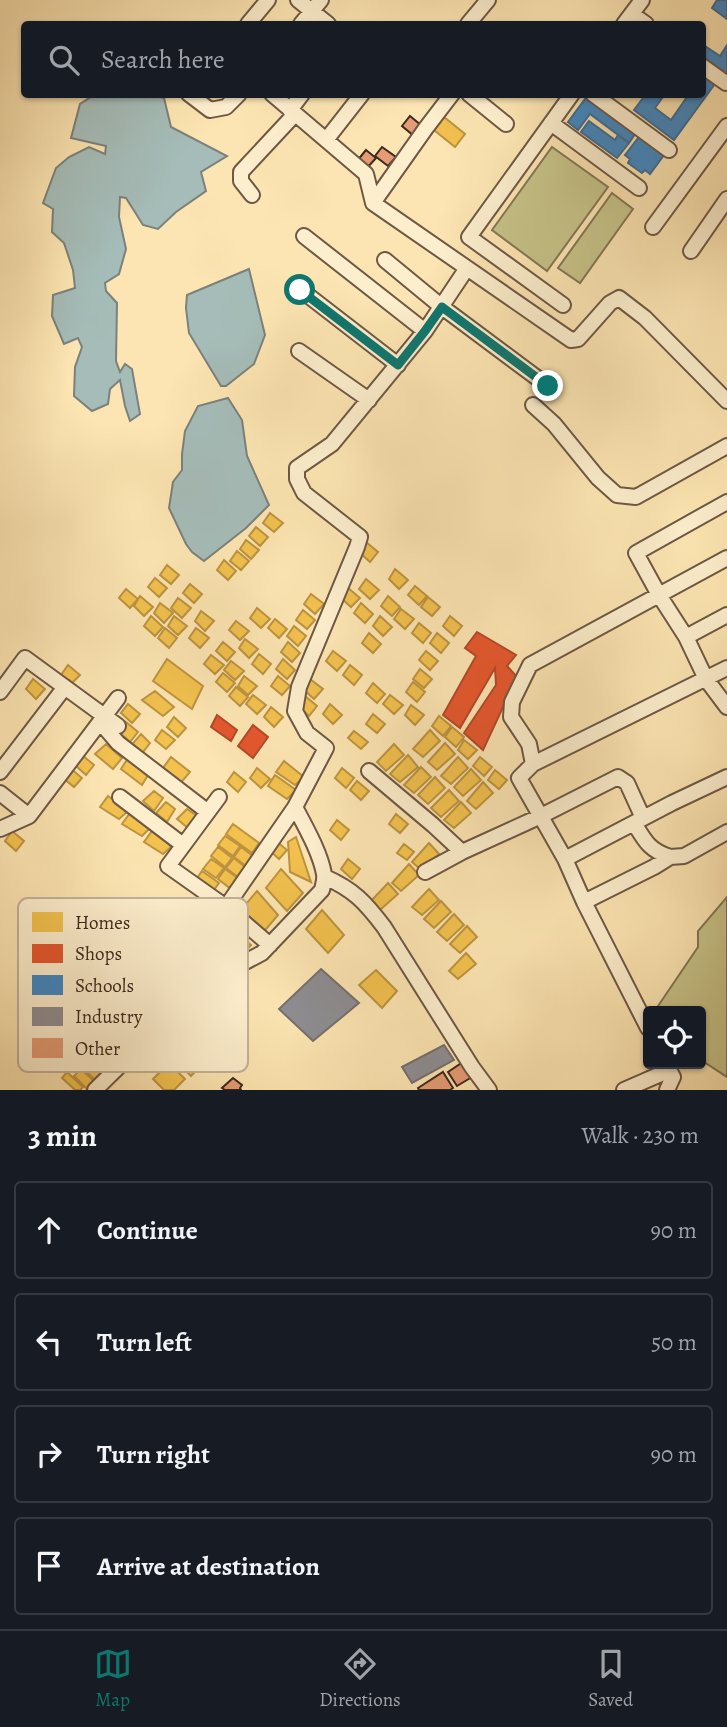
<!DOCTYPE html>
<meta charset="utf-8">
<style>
:root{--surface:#171b24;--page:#20242c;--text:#f1f3f6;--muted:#9ea1a6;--line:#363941;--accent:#0f766e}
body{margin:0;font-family:Alegreya,serif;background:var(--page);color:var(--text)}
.controls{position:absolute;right:21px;bottom:21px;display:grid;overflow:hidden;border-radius:7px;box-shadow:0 2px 5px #0004}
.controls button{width:63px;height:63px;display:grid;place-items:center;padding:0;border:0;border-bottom:2px solid var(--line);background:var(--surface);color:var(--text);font:35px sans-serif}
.stop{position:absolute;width:21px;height:21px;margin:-16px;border:5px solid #0f766e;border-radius:50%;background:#fff}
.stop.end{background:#0f766e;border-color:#fff;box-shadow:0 2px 7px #0008}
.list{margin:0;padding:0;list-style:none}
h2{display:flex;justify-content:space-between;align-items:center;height:91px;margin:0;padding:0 28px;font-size:30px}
h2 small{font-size:23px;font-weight:400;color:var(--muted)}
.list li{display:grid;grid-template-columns:46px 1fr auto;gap:21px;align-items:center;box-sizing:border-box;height:98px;margin:0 14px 14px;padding:0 14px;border:2px solid var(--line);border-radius:7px}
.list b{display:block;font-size:26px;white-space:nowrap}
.list em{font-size:23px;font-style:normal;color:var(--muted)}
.icon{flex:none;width:38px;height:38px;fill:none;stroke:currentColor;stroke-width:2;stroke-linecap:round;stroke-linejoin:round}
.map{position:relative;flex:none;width:727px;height:1090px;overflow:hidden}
.search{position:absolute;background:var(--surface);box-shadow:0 2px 5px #0004;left:21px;right:21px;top:21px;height:77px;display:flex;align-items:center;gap:18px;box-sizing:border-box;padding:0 24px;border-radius:7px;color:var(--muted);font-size:26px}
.sheet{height:539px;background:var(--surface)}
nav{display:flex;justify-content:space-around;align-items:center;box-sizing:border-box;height:98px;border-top:2px solid var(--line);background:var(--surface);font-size:19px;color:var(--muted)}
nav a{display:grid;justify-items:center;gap:4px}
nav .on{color:var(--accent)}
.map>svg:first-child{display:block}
.green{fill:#c6c288;stroke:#827654;stroke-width:2}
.water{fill:#a5bcb8;stroke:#7b817b;stroke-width:2}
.homes{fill:#f2c14e;stroke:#bc9340;stroke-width:2}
.shops{fill:#e4572e;stroke:#b2492a;stroke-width:2}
.schools{fill:#3f88c5;stroke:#3e6c93;stroke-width:2}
.industry{fill:#8d8d92;stroke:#756f70;stroke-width:2}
.building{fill:#e59b74;stroke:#3d291f;stroke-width:2}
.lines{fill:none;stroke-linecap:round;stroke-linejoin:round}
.minor-casing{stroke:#6d5844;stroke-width:18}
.minor{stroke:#fdeecd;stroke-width:14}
.route{stroke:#0f766e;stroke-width:9}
.key{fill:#fdeecd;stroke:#c3b399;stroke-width:2}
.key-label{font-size:19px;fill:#3d291f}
</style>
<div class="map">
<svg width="727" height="1090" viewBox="0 0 727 1090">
<rect width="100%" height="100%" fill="#fce5b2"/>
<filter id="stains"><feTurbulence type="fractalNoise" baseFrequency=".00286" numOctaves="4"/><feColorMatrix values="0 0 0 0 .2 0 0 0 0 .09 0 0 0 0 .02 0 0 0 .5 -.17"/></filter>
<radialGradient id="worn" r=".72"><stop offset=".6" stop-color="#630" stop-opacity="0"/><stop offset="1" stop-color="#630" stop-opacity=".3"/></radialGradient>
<path class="green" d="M 552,147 L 608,187 L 547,271 L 492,230 Z
M 612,193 L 633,209 L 580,283 L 558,268 Z
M 727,897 L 727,1077 L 701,1060 L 701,1011 L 656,1011 L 656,1009 L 698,947 L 698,931 Z"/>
<path class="water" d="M 94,95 L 157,95 L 164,98 L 171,127 L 227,156 L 201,172 L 206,191 L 176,212 L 158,229 L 143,225 L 126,198 L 120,197 L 119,217 L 126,249 L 119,274 L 105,283 L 106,291 L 117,303 L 116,361 L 120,372 L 125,364 L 132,369 L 140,414 L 130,421 L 125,406 L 120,380 L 110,389 L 108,404 L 92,411 L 74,396 L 75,367 L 82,347 L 78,338 L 64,344 L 52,316 L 53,295 L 75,288 L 73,270 L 64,243 L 52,232 L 53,209 L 43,203 L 56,168 L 69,157 L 89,147 L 105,154 L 106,146 L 71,138 L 80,104 Z
M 249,269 L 265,335 L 254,364 L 226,386 L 221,386 L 189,333 L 186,308 L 187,295 Z
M 228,398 L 242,420 L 247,456 L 269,505 L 246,528 L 204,561 L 192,552 L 186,544 L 169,508 L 173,482 L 182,470 L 182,454 L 185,431 L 198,406 Z"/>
<path class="homes" d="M 444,117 L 465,134 L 455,147 L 434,130 Z
M 270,513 L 283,523 L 274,532 L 263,523 Z
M 256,527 L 268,537 L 260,546 L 249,536 Z
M 246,540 L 259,550 L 251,559 L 240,549 Z
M 366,542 L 378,552 L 370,562 L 359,552 Z
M 237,551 L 249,561 L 241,570 L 230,561 Z
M 224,560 L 236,571 L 228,580 L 217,570 Z
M 167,565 L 179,575 L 171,584 L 160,575 Z
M 395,569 L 408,580 L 399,589 L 389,579 Z
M 155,578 L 167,588 L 159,597 L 148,587 Z
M 366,579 L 379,590 L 370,599 L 359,589 Z
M 190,584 L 202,594 L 194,603 L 183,593 Z
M 415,586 L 427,596 L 419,605 L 408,595 Z
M 347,587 L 360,598 L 351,607 L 340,597 Z
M 126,589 L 138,599 L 130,608 L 119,598 Z
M 311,594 L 324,604 L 315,614 L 304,604 Z
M 140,596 L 153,607 L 144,616 L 134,606 Z
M 388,596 L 400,607 L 392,616 L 381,606 Z
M 428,597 L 440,607 L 432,616 L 421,607 Z
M 178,598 L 191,608 L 182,618 L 171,608 Z
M 160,603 L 173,613 L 164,623 L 154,613 Z
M 361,603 L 373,614 L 365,623 L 354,613 Z
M 257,608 L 270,619 L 261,628 L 250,618 Z
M 401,609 L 414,619 L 405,629 L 394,619 Z
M 303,610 L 315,620 L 307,629 L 296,620 Z
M 201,611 L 214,621 L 205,631 L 195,621 Z
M 151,616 L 163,627 L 155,636 L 144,626 Z
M 174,616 L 187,626 L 178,635 L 168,626 Z
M 380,616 L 392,627 L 383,636 L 373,626 Z
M 450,616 L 462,626 L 454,636 L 443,626 Z
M 275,619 L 287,629 L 279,638 L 268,628 Z
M 236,621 L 249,631 L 240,640 L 229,630 Z
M 419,623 L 431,633 L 423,643 L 412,633 Z
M 294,626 L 306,636 L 298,646 L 287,636 Z
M 165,628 L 177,638 L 169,648 L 158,638 Z
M 196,628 L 209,638 L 200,648 L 189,638 Z
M 369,633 L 381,644 L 373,653 L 362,643 Z
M 437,633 L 449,643 L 441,653 L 430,643 Z
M 245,639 L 258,649 L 249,658 L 239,648 Z
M 223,642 L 235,652 L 227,661 L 216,651 Z
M 288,642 L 300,653 L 292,662 L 281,652 Z
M 333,651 L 346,661 L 337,671 L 326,661 Z
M 426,651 L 438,661 L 430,670 L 419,660 Z
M 259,654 L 271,664 L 263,674 L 252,664 Z
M 211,655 L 224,665 L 215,674 L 204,664 Z
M 167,659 L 203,686 L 192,709 L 153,681 Z
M 283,659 L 295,670 L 287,679 L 276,669 Z
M 231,661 L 244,671 L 235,680 L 224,670 Z
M 68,665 L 80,675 L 71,684 L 61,675 Z
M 350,665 L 362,675 L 354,685 L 343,675 Z
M 420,669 L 432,679 L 424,688 L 413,679 Z
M 223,673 L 235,683 L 227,692 L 216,682 Z
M 244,676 L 257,686 L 248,695 L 238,686 Z
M 278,676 L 290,686 L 282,695 L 271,686 Z
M 33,679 L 45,689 L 36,699 L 26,689 Z
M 310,679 L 323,689 L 314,699 L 303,689 Z
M 413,682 L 425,692 L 417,702 L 406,692 Z
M 373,683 L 385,694 L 377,703 L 366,693 Z
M 236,687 L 248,697 L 240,706 L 229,696 Z
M 155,691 L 174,707 L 163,716 L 142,700 Z
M 253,695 L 266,705 L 257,714 L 246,704 Z
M 390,695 L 403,705 L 394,714 L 383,704 Z
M 305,696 L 317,706 L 309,716 L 298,706 Z
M 128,704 L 140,714 L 132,723 L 121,713 Z
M 330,704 L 342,715 L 333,724 L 323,714 Z
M 411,705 L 424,715 L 415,725 L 405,715 Z
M 271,707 L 283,717 L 274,727 L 264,717 Z
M 373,714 L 385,724 L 377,733 L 366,724 Z
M 439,716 L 451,726 L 443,736 L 432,726 Z
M 174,717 L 186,728 L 178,737 L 167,727 Z
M 126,722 L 138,732 L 130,742 L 119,732 Z
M 452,727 L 464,737 L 456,747 L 445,737 Z
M 162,730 L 175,740 L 166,749 L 155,740 Z
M 430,730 L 440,741 L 423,757 L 413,749 Z
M 354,731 L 368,742 L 361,749 L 348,738 Z
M 141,734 L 150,743 L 140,756 L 129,748 Z
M 464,740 L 477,750 L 468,759 L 458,750 Z
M 445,743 L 455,754 L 437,770 L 428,762 Z
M 106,744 L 122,758 L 113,769 L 95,754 Z
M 394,744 L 404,755 L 386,771 L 377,762 Z
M 82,755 L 94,765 L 86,775 L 75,765 Z
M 130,755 L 151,770 L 142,785 L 121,769 Z
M 408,755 L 418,767 L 400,782 L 390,774 Z
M 171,757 L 190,772 L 179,785 L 160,772 Z
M 458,757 L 468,768 L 451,784 L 441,776 Z
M 480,757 L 492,767 L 484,776 L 473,766 Z
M 284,761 L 304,777 L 295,785 L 276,772 Z
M 421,767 L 431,777 L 414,793 L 404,785 Z
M 70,768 L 82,778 L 74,787 L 63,778 Z
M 257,768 L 270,779 L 261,788 L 250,778 Z
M 342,768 L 354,778 L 346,788 L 335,778 Z
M 471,769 L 481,780 L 463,796 L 454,787 Z
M 495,770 L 507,780 L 499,789 L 488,780 Z
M 234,772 L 246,782 L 238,792 L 227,782 Z
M 275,775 L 296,790 L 287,799 L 268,786 Z
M 435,777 L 445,788 L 428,804 L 418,795 Z
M 357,781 L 369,791 L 361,800 L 350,790 Z
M 483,782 L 493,793 L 476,809 L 467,801 Z
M 449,790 L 459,801 L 441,817 L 431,808 Z
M 154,791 L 163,798 L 154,811 L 143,801 Z
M 108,796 L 128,811 L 119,819 L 100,807 Z
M 166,802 L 175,809 L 167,822 L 156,813 Z
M 461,802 L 471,813 L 454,828 L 444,820 Z
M 187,809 L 197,816 L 188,828 L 177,819 Z
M 130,813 L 150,828 L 142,836 L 122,824 Z
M 396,814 L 408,824 L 400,833 L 389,824 Z
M 337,820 L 349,830 L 341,840 L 330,830 Z
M 233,824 L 259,843 L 252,853 L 226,834 Z
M 12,831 L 24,841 L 16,851 L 5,841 Z
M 152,831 L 172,846 L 163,854 L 144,842 Z
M 225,836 L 240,846 L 233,856 L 218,845 Z
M 296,837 L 311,882 L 290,872 L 288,842 Z
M 275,840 L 287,850 L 279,859 L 268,849 Z
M 429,843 L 439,854 L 421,870 L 412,862 Z
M 404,844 L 414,852 L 407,860 L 397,853 Z
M 218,847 L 232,858 L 225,867 L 211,856 Z
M 241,847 L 253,856 L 246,866 L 234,857 Z
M 234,858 L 245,867 L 238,877 L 226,868 Z
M 211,859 L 224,868 L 216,878 L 203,869 Z
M 348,859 L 360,869 L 352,879 L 341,869 Z
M 409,864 L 419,875 L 401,891 L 392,883 Z
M 225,869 L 239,879 L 231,889 L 218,879 Z
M 281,869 L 303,893 L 287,911 L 266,888 Z
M 202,871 L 219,883 L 211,894 L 195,881 Z
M 388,883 L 398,894 L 380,910 L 371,901 Z
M 429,889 L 439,900 L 422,915 L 412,907 Z
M 257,891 L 278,915 L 262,934 L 241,910 Z
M 441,901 L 451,912 L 434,928 L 424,919 Z
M 322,910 L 344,935 L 328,953 L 306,929 Z
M 454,914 L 464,925 L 447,941 L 437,932 Z
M 467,926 L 477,937 L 460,953 L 450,944 Z
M 244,939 L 251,945 L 242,955 L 235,949 Z
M 466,953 L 476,964 L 458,979 L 449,971 Z
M 376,970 L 397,991 L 382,1008 L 359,985 Z
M 189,1047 L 204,1062 L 191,1076 L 176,1061 Z
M 90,1058 L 105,1072 L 96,1081 L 82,1067 Z
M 169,1063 L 185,1079 L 174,1090 L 164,1090 L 153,1079 Z
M 81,1069 L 94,1081 L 87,1089 L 74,1076 Z
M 67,1072 L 83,1087 L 80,1090 L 75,1090 L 62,1078 Z"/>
<path class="shops" d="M 477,632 L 516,655 L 507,666 L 517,677 L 483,750 L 464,733 L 496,685 L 495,668 L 460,728 L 443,715 L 476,656 L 465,648 Z
M 217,715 L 237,730 L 231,741 L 211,727 Z
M 253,725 L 268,737 L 253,758 L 238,746 Z"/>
<path class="schools" d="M 717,0 L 727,0 L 727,19 L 712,8 Z
M 702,44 L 720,56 L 727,45 L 727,72 L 724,76 L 702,61 Z
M 702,70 L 717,81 L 674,140 L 634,110 L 646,94 L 665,94 L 655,108 L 671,120 L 689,94 L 702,94 Z
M 588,95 L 637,131 L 629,143 L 590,114 L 578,130 L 568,122 Z
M 589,121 L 615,140 L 618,135 L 629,143 L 617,158 L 581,132 Z
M 639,137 L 644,141 L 646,138 L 661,148 L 658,151 L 664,155 L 650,174 L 645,170 L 642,173 L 628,163 L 630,159 L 625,155 Z"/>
<path class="industry" d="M 321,969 L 359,1003 L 313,1041 L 279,1009 Z
M 444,1045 L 454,1060 L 412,1083 L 402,1067 Z"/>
<path class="building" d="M 410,116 L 422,126 L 414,136 L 402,126 Z
M 382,147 L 396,157 L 388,166 L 375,156 Z
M 366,150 L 376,158 L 366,169 L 357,161 Z
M 463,1062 L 472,1077 L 457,1086 L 448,1072 Z
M 443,1072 L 453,1088 L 450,1090 L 419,1090 L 418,1088 Z
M 233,1078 L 242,1085 L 240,1088 L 241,1090 L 225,1090 L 222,1088 Z"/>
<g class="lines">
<defs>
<path id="minor" d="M 298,0 L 328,24
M 632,14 L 646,24
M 248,24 L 268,0
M 301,24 L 321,0
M 468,24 L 488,0
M 624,24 L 642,0
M 702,66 L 726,83
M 189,94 L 210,110 L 226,107 L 239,94
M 272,94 L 366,174 L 373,203 L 571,340 L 578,339 L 610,303 L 619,298 L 645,318 L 727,401
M 469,94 L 506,124
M 593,94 L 669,150
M 290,110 L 302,94
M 551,123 L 639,188
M 326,140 L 362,94
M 252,195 L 241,181 L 241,172 L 295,114
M 373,203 L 426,128 L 452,94
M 653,227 L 727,126
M 304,236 L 425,331
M 691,251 L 727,199
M 385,260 L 442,307 L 548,386
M 301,290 L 398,365
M 563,305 L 469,237 L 572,94
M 299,351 L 369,400
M 533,405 L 554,424 L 598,478 L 617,495 L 636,497 L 727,446
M 727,502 L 636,553 L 659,595 L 686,637 L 706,679 L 727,707
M 686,637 L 727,615
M 0,692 L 25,658 L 118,726
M 100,722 L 118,743 L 208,812
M 533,764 L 529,744 L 511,717 L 512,702 L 530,665 L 727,558
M 369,771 L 433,825 L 462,852
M 0,772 L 65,687
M 0,793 L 29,816
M 120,797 L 183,845
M 219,797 L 168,866 L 226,907 L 270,945
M 634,823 C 645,841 649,850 670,857
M 0,829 L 29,816 L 118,698
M 565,859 L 672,803 L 727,777
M 425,872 L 462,852 L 541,816 L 618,777 L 627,783 L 643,818
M 325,877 C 354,890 365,902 384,927 L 472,1067 L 489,1090
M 584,902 L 654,867 L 670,857 L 684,856 L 727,832
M 226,907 L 295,807
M 168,938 L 215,978
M 151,968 L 188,1001
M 122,1004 L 153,1033
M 648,1028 L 584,902 L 565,859 L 519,778 L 533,764 L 727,668
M 666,1064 L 673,1077 L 667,1090
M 95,1090 L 153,1033 L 215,978 L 262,953 L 322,890 C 323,885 325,879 324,874 C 320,852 305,826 295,807 L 326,748 L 307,733 L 295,711 L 299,687 L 357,547 L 360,537 L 304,493 L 297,479 L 297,468 L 332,444 L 425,331 L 467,268
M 624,1090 L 670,1070"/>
</defs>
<use href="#minor" class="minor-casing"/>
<use href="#minor" class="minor"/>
</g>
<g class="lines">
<path class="route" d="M 300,290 L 398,365 L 425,331 L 442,307 L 548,386"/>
</g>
<rect x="18" y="898" width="230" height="174" rx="10" class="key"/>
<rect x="32" y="912" width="31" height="20" fill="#f2c14e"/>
<rect x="32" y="944" width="31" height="19" fill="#e4572e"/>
<rect x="32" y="975" width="31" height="20" fill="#3f88c5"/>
<rect x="32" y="1007" width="31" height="19" fill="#8d8d92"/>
<rect x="32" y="1038" width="31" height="20" fill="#e59b74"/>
<g class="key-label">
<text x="75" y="929">Homes</text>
<text x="75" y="960">Shops</text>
<text x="75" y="992">Schools</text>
<text x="75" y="1023">Industry</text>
<text x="75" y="1055">Other</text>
</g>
<rect width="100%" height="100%" filter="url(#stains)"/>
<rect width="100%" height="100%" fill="url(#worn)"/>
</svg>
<div class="controls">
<button><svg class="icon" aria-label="locate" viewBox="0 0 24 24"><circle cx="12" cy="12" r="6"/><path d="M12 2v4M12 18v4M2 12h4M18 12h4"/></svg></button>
</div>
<div class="stop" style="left:300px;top:290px"></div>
<div class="stop end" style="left:548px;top:386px"></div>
<div class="search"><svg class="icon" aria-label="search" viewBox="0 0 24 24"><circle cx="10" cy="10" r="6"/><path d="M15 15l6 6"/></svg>Search here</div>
</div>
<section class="sheet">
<h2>3 min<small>Walk · 230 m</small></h2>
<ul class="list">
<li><svg class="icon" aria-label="ahead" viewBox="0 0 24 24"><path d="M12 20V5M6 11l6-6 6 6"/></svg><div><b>Continue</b></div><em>90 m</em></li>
<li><svg class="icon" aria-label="left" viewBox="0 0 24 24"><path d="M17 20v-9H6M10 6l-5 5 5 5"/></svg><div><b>Turn left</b></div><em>50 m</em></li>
<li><svg class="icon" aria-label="right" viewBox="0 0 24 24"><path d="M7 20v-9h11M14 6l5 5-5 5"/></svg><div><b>Turn right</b></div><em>90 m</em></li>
<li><svg class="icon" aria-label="arrive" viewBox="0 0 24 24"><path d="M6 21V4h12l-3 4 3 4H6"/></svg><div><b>Arrive at destination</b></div></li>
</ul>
</section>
<nav>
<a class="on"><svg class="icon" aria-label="map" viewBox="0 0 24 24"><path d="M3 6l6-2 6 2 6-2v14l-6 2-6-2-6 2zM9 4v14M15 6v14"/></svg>Map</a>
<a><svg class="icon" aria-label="directions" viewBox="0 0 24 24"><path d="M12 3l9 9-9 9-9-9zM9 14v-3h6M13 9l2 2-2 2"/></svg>Directions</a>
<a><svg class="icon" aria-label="saved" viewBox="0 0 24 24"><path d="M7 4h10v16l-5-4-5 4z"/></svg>Saved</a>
</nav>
